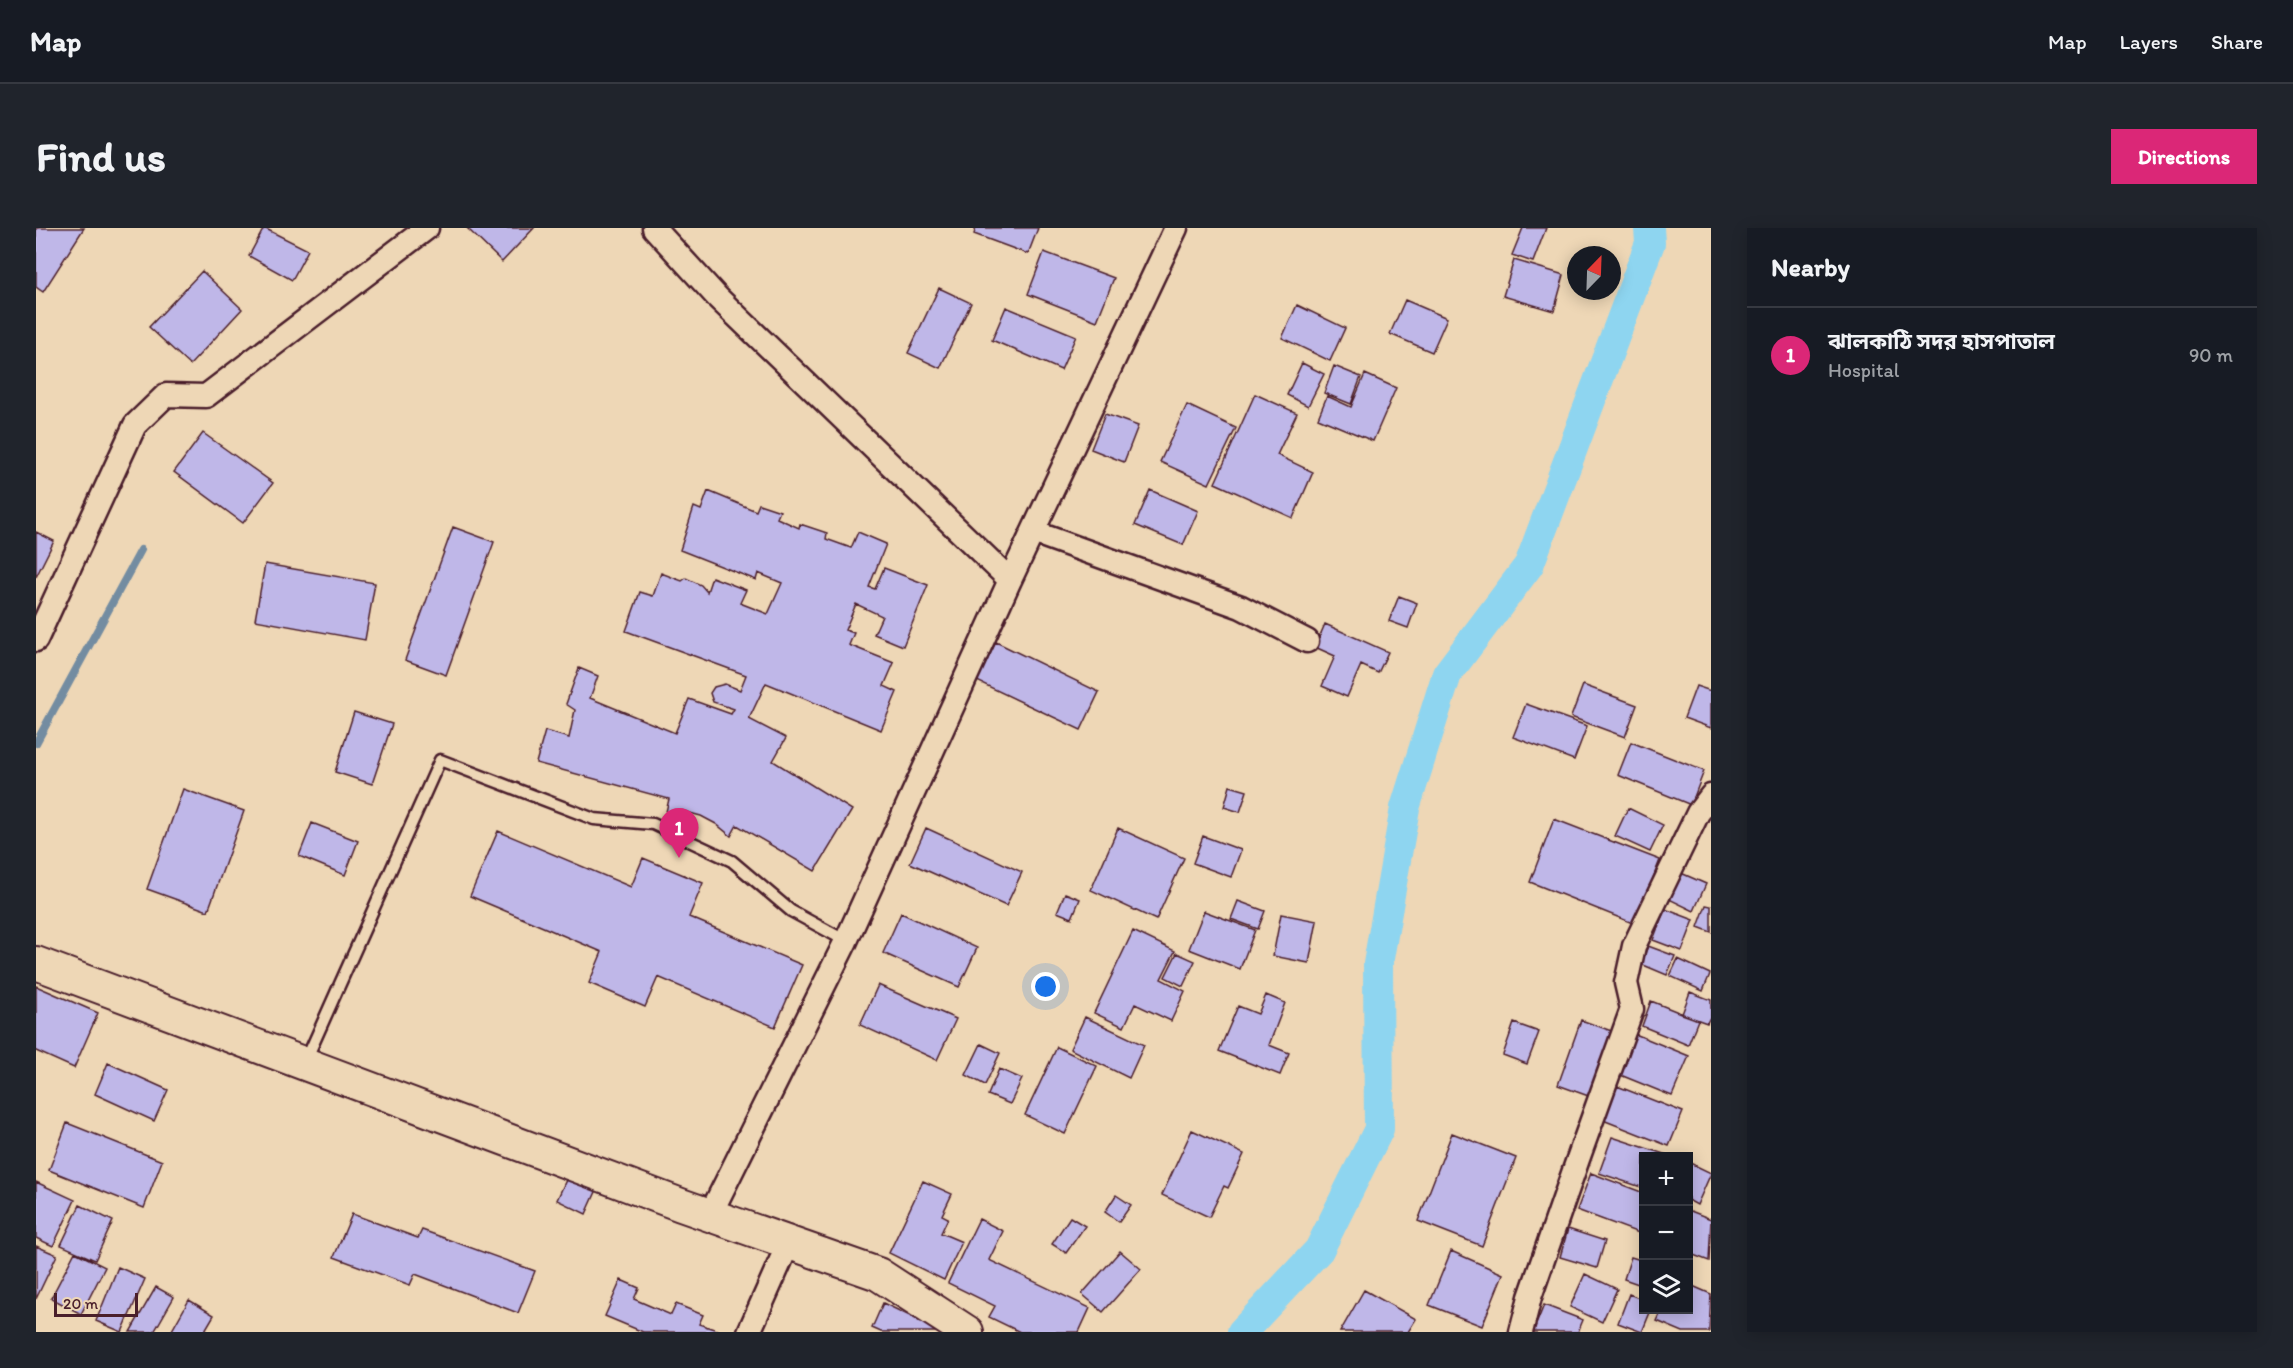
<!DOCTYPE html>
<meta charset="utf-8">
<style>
:root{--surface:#171b24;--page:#20242c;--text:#f1f3f6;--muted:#9ea1a6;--line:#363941;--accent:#db2777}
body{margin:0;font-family:Itim,"Noto Sans Bengali",sans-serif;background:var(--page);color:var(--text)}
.controls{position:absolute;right:18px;bottom:18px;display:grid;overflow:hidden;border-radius:0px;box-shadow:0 3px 15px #0003}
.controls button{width:54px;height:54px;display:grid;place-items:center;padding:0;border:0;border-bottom:2px solid var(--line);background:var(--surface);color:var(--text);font:30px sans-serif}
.compass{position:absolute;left:1531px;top:18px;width:54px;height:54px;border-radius:50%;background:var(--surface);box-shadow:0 3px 15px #0003;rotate:23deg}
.scale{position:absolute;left:18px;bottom:15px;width:84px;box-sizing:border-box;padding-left:6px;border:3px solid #4a1f2b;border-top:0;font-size:16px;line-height:21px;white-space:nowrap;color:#4a1f2b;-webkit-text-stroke:4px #eed7b6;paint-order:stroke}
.you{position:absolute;left:1010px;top:759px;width:21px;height:21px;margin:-15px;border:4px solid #fff;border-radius:50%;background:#1a73e8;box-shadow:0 0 0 9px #1a73e833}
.badge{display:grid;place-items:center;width:39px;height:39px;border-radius:50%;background:var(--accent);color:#fff;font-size:20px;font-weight:700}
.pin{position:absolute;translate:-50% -50px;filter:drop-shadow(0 2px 3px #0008)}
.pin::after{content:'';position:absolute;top:32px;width:21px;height:18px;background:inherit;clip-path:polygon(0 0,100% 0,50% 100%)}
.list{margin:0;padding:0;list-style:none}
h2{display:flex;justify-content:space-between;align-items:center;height:78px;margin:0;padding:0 24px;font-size:26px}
h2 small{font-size:20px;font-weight:400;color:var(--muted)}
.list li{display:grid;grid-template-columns:39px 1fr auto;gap:18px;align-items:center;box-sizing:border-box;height:96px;padding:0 24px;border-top:2px solid var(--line)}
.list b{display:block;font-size:22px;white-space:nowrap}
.list p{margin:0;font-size:20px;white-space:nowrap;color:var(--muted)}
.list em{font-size:20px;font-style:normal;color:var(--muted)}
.icon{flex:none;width:33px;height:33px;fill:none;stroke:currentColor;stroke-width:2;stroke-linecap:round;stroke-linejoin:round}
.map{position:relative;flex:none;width:1675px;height:1104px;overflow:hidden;border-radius:0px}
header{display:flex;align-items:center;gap:36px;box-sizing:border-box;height:84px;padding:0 30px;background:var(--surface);border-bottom:2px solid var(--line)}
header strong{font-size:28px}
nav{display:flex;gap:33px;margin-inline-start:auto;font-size:21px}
.intro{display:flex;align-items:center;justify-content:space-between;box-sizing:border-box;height:144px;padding:0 36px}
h1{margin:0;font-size:42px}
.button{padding:15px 27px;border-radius:0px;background:var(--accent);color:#fff;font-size:21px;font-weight:700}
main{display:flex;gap:36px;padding:0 36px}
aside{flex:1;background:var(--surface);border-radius:0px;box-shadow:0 3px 15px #0003}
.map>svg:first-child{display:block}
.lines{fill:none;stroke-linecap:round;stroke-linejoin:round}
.stream{stroke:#738ca1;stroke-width:8}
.canal{stroke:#8ed5f0;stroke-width:30}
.building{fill:#bfb7e8;stroke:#4a1f2b;stroke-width:1.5}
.lane-casing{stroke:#4a1f2b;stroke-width:15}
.street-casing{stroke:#4a1f2b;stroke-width:27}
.secondary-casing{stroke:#4a1f2b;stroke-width:36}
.lane{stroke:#eed7b6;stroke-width:10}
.street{stroke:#eed7b6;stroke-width:22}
.secondary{stroke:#eed7b6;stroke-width:32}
</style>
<header>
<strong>Map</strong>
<nav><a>Map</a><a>Layers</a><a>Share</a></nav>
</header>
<div class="intro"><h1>Find us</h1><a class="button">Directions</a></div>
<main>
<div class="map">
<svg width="1675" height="1104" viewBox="0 0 1675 1104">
<rect width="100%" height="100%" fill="#eed7b6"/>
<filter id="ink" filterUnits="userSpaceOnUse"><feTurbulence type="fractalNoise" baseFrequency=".0167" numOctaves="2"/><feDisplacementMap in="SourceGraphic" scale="12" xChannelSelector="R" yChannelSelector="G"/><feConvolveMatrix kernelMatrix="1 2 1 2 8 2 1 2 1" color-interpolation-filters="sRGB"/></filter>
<g filter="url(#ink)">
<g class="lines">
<path class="stream" d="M 0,515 L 105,322"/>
<path class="canal" d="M 1206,1104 L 1283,1022 L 1343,901 L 1342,736 L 1369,580 L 1411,446 L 1493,337 L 1614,15 L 1613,0"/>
</g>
<path class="building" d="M 0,0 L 48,0 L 7,64 L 0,59 Z
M 228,0 L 272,22 L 256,52 L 213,28 Z
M 431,0 L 498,0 L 466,34 Z
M 940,0 L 1002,0 L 992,26 L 938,6 Z
M 1487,0 L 1510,0 L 1497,34 L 1476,27 Z
M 1008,24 L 1078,50 L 1061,93 L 992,66 Z
M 1478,32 L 1528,47 L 1518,83 L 1467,68 Z
M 166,43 L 206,81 L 154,137 L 113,99 Z
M 903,60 L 935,75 L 904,140 L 872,125 Z
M 1369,72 L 1411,90 L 1396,124 L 1354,106 Z
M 1261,77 L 1309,100 L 1294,133 L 1246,110 Z
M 970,79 L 1040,108 L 1025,142 L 956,112 Z
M 1266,135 L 1288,146 L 1272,178 L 1251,167 Z
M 1298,138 L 1325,149 L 1315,176 L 1288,165 Z
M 1329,146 L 1360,160 L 1337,213 L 1282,190 L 1291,168 L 1315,179 Z
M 1219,166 L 1261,185 L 1241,227 L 1277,244 L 1257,290 L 1179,255 Z
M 1151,177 L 1200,200 L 1173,256 L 1124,234 Z
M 1069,186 L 1102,198 L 1088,234 L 1055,221 Z
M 167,205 L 237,255 L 207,295 L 138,244 Z
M 1114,262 L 1162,283 L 1147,317 L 1099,297 Z
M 672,263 L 720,283 L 723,276 L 744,283 L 741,290 L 763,300 L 764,296 L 791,305 L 790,311 L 815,320 L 822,304 L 850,316 L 833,359 L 839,361 L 848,340 L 892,357 L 867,418 L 838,406 L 846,388 L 820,376 L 809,402 L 818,405 L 813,417 L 858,435 L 848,458 L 861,464 L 845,502 L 730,455 L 713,491 L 750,510 L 737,533 L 816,582 L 779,643 L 701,597 L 695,608 L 680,596 L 665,588 L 646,583 L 630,584 L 633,571 L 500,535 L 509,503 L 533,510 L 539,482 L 530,476 L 543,440 L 562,448 L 554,470 L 639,505 L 653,471 L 695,486 L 698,481 L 677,474 L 674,465 L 678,459 L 689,456 L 704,462 L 710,447 L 590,403 L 604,364 L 617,368 L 625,345 L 646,353 L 650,350 L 665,357 L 671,364 L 676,349 L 710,362 L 704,375 L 732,386 L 746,355 L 722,345 L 720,352 L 644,322 L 658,279 L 665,282 Z
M 417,299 L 458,314 L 410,447 L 369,432 Z
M 0,304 L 18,313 L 0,349 Z
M 229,336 L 339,355 L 329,412 L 219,392 Z
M 1363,368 L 1381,375 L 1372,400 L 1353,393 Z
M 1289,396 L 1352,424 L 1342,445 L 1325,437 L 1311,469 L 1286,458 L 1299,428 L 1279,419 Z
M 960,414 L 1063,464 L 1045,502 L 941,453 Z
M 1547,457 L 1601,477 L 1589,509 L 1535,489 Z
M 1660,458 L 1675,463 L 1675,500 L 1648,490 Z
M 1490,476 L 1551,498 L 1538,532 L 1477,509 Z
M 318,484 L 356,496 L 336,556 L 299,544 Z
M 1595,514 L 1668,543 L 1655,577 L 1582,547 Z
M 1194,558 L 1211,563 L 1204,584 L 1188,579 Z
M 147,561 L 208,583 L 172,683 L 111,661 Z
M 1592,580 L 1627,597 L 1614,624 L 1579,608 Z
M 1518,591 L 1624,632 L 1599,696 L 1494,654 Z
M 276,595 L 322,613 L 309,647 L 263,628 Z
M 890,600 L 986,644 L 970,678 L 874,635 Z
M 1082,600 L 1148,630 L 1120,692 L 1055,662 Z
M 462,603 L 595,659 L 607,630 L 667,655 L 653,689 L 766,737 L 739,799 L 622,749 L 609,779 L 553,755 L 566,724 L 434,668 Z
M 1167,608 L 1205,622 L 1195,649 L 1157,635 Z
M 1645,645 L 1670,656 L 1658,683 L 1633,671 Z
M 1029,665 L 1044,671 L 1036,690 L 1021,684 Z
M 1202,673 L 1229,683 L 1222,701 L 1195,691 Z
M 1670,677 L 1675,678 L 1675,704 L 1662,699 Z
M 1629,681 L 1658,692 L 1646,723 L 1617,712 Z
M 1168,683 L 1219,702 L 1204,741 L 1153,721 Z
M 865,685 L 941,720 L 923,759 L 847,725 Z
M 1245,686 L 1281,693 L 1273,735 L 1237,728 Z
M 1097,703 L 1139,723 L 1125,751 L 1149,763 L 1135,793 L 1099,776 L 1088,799 L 1058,785 Z
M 1612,718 L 1639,728 L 1631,747 L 1605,736 Z
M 1141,725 L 1159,733 L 1147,758 L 1129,749 Z
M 1642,731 L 1674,746 L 1667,763 L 1634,748 Z
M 842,757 L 920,791 L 901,832 L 824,797 Z
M 0,758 L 62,785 L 38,840 L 0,823 Z
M 1654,764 L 1675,772 L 1675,787 L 1671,795 L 1646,786 Z
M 1230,767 L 1249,775 L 1233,817 L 1253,825 L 1244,847 L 1183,823 L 1202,778 L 1222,786 Z
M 1615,773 L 1662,792 L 1652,817 L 1606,798 Z
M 1049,789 L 1108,817 L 1093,850 L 1034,821 Z
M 1545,792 L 1581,805 L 1558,870 L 1522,857 Z
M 1478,795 L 1503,804 L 1491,836 L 1467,827 Z
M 1599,806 L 1653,828 L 1636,868 L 1582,846 Z
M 945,816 L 964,825 L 949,857 L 930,847 Z
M 1021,819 L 1061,838 L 1029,906 L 989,887 Z
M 72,835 L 132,862 L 118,893 L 59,866 Z
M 963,841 L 986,851 L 974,876 L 952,867 Z
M 1581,858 L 1647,884 L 1633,918 L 1567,892 Z
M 31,895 L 126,933 L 108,980 L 13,942 Z
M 1156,902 L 1208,926 L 1192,960 L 1188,958 L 1173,989 L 1126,967 Z
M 1416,905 L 1480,930 L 1446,1018 L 1382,993 Z
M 1576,909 L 1631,927 L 1608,928 L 1608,960 L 1563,945 Z
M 1652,934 L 1675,945 L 1661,977 L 1652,972 Z
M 534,943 L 563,957 L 550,986 L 521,972 Z
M 1555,945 L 1608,965 L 1608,1007 L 1541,982 Z
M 887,953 L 916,966 L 906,987 L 912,990 L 905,1005 L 926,1014 L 908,1052 L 853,1025 Z
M 0,954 L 39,972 L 17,1018 L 0,1010 Z
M 1080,967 L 1095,977 L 1083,994 L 1069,984 Z
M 44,977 L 77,993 L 59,1032 L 25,1017 Z
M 1652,982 L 1675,991 L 1673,1033 L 1652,1025 Z
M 316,986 L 382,1010 L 386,1002 L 499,1043 L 482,1085 L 379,1046 L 374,1057 L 298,1029 Z
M 1034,989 L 1049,998 L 1030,1025 L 1016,1016 Z
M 943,991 L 967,1003 L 953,1032 L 1054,1080 L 1043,1104 L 984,1104 L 953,1089 L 959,1078 L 912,1055 Z
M 1532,1001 L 1569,1013 L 1561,1040 L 1524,1029 Z
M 0,1018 L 21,1027 L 0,1071 Z
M 1084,1023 L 1105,1041 L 1067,1084 L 1046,1066 Z
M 1415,1023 L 1467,1046 L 1446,1098 L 1393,1077 Z
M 39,1024 L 69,1039 L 45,1086 L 15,1070 Z
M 1595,1029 L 1608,1033 L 1608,1058 L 1588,1051 Z
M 82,1039 L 109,1051 L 86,1104 L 60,1093 Z
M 1549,1046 L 1581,1061 L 1566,1094 L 1534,1079 Z
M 585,1052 L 603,1060 L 598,1071 L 635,1087 L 640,1076 L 667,1087 L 663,1096 L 687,1104 L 607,1104 L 569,1088 Z
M 1652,1056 L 1675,1066 L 1673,1104 L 1647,1104 L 1621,1093 L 1626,1082 L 1652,1082 Z
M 120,1059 L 138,1069 L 118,1104 L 94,1104 Z
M 1328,1062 L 1380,1091 L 1372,1104 L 1304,1104 Z
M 1593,1066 L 1608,1072 L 1608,1082 L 1615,1082 L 1606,1104 L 1582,1095 Z
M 153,1072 L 178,1087 L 168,1104 L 135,1104 Z
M 847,1075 L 907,1104 L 845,1104 L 836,1100 Z
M 1508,1077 L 1547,1092 L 1542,1104 L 1497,1104 Z"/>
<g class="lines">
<defs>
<path id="lane" d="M 270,832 L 404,532 L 558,591 L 617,596 L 696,633 L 755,683 L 810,713"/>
<path id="street" d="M 618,0 L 682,70 L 974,352 L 810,713 L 674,987
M 997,304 L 1205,379 L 1271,413
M 974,352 L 1140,0
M 0,412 L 99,197 L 130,167 L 170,168 L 391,0
M 713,1104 L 753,1014
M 1485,1104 L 1494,1069 L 1542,931 L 1596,781 L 1590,755 L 1598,718 L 1662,585 L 1675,568"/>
<path id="secondary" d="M 0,735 L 645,977 L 842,1046 L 931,1104"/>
</defs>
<use href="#lane" class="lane-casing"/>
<use href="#street" class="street-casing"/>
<use href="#secondary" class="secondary-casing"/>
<use href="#lane" class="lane"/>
<use href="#street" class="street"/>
<use href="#secondary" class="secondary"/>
</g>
</g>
</svg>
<div class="controls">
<button>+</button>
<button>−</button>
<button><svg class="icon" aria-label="layers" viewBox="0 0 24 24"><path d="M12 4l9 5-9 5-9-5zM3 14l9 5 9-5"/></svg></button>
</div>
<svg class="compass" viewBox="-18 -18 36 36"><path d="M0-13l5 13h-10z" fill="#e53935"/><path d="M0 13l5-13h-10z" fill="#9ea1a6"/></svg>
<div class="scale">20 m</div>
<div class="you"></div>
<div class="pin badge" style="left:643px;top:630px">1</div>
</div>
<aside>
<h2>Nearby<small></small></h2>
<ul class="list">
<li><span class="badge">1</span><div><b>ঝালকাঠি সদর হাসপাতাল</b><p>Hospital</p></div><em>90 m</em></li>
</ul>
</aside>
</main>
